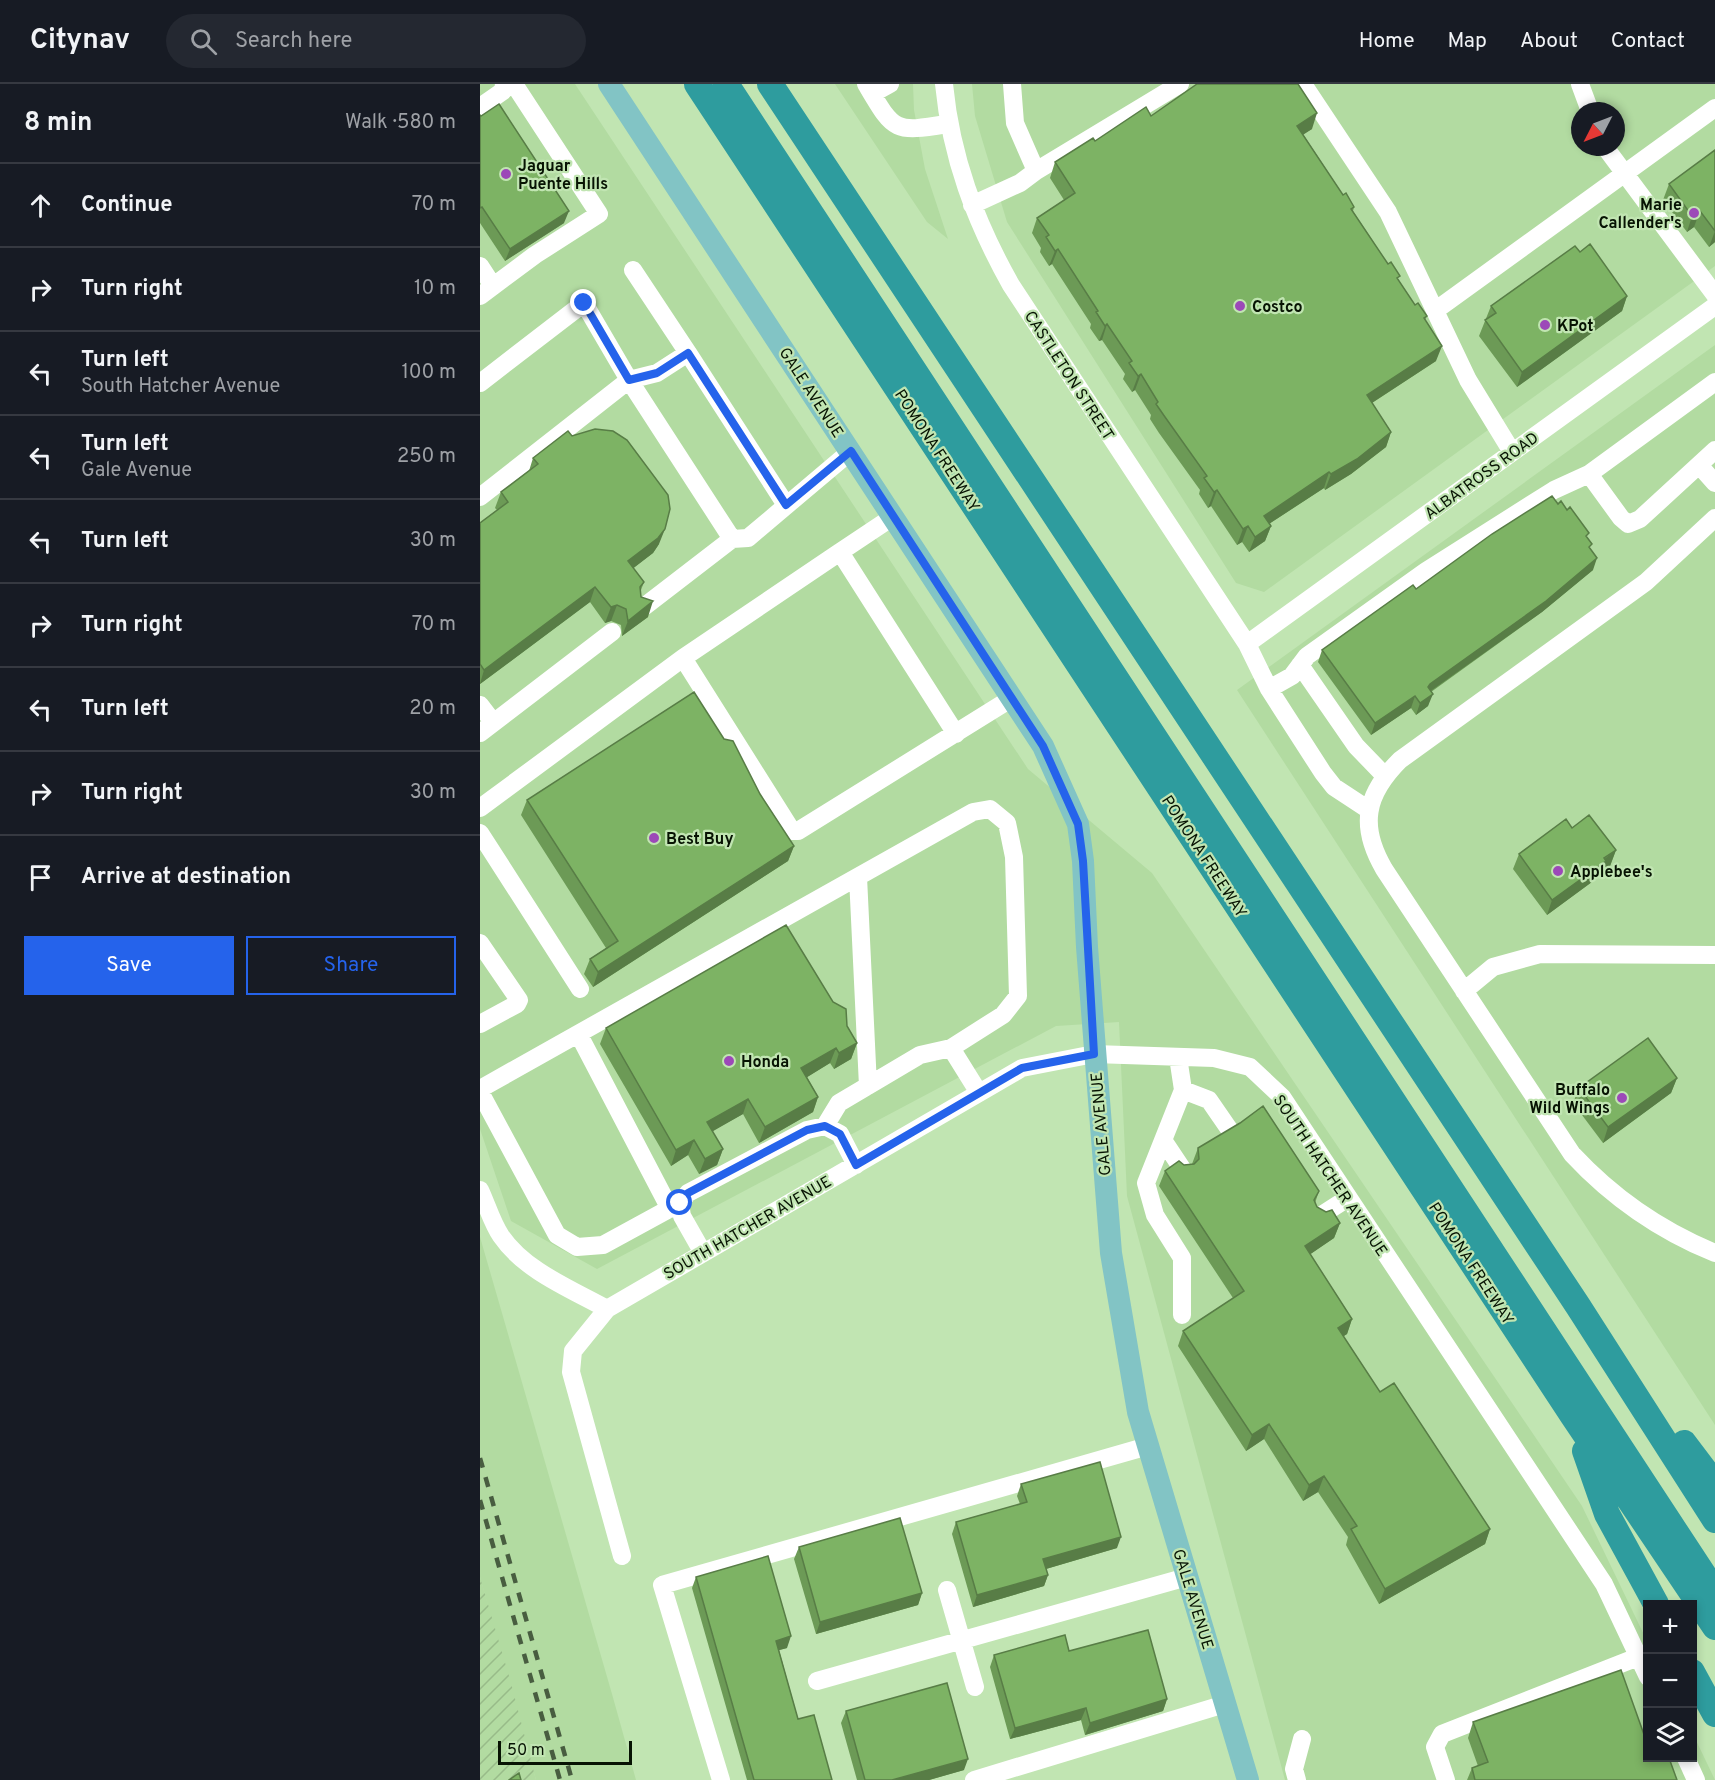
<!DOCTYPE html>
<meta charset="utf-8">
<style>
:root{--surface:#171b24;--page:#242831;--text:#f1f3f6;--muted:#9ea1a6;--line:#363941;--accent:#2563eb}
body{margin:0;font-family:Overpass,sans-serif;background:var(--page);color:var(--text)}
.controls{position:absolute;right:18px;bottom:18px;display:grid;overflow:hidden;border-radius:0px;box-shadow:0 3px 9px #0003}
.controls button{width:54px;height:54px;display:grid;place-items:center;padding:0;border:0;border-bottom:2px solid var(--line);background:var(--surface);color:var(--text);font:30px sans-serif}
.compass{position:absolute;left:1091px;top:18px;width:54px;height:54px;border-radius:50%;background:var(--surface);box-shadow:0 3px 9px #0003;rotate:228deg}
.scale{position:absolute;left:18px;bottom:15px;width:134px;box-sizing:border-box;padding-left:6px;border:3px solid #071303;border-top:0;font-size:16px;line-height:21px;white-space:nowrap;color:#071303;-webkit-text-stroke:4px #c1e5b2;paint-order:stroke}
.stop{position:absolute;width:18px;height:18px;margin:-14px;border:4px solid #2563eb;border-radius:50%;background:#fff}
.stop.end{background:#2563eb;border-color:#fff;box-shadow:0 2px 6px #0008}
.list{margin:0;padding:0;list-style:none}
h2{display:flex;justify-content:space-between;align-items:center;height:78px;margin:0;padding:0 24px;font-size:26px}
h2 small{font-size:20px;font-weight:400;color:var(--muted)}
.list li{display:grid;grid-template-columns:39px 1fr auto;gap:18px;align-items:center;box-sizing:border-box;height:84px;padding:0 24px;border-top:2px solid var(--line)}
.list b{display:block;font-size:22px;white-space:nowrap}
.list p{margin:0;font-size:20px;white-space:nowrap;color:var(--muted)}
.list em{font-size:20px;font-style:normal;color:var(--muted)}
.actions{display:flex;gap:12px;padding:18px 24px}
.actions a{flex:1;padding:14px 0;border:2px solid var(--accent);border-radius:0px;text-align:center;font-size:21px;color:var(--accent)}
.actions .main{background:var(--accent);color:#fff}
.icon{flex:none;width:33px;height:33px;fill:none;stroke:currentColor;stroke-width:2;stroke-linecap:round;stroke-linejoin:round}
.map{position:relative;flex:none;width:1235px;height:1696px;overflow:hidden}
header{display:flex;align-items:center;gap:36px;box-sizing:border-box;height:84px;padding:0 30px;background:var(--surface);border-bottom:2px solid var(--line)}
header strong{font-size:28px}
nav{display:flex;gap:33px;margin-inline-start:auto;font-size:21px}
.search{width:420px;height:54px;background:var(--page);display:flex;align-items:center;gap:15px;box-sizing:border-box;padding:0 21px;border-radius:33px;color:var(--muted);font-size:22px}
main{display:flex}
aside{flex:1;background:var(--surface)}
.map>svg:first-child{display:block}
.built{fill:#b2dba1;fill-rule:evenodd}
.industrial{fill:url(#industrial-furrows)}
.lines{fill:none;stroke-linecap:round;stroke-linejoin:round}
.minor{stroke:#fff;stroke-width:18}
.major{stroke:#82c4c5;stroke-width:22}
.highway{stroke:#2e9c9e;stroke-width:26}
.rail{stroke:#485d40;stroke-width:4.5;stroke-dasharray:10 10;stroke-linecap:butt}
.wall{fill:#6c9a56}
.shaded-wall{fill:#587d46}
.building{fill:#7db364;stroke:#587d46;stroke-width:1.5}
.route{stroke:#2563eb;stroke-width:8}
.poi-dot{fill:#9c49b8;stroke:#c1e5b2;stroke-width:2}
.labels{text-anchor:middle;stroke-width:4.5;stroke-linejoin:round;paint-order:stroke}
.poi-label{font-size:16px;font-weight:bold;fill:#071303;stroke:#c1e5b2;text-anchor:start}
.street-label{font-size:16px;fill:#071303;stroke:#c1e5b2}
</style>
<header>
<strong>Citynav</strong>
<div class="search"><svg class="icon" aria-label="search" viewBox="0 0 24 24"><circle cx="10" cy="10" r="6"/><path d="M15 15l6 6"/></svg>Search here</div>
<nav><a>Home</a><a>Map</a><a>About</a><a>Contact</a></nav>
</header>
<main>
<aside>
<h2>8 min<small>Walk · 580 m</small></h2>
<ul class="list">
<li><svg class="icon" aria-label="ahead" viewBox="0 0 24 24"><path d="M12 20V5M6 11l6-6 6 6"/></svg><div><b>Continue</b></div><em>70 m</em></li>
<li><svg class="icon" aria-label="right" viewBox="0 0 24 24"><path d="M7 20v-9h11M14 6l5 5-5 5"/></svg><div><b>Turn right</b></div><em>10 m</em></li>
<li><svg class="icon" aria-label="left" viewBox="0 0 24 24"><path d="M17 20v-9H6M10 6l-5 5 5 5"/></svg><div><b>Turn left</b><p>South Hatcher Avenue</p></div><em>100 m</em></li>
<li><svg class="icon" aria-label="left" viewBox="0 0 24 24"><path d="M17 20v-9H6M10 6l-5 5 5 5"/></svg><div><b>Turn left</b><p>Gale Avenue</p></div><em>250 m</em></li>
<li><svg class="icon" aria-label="left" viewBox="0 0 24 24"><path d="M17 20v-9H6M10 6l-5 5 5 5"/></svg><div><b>Turn left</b></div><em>30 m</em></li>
<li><svg class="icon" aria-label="right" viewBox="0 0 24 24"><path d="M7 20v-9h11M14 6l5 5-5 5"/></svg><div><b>Turn right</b></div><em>70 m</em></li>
<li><svg class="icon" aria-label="left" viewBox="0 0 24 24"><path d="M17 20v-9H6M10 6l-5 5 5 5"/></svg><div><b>Turn left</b></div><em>20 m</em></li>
<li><svg class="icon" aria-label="right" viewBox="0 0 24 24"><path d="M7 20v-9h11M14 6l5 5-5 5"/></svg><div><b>Turn right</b></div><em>30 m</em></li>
<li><svg class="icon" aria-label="arrive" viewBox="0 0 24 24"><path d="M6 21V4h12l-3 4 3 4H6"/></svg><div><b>Arrive at destination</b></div></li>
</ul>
<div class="actions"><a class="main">Save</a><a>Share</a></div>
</aside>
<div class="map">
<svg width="1235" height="1696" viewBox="0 0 1235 1696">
<defs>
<pattern id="industrial-furrows" width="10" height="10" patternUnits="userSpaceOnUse" patternTransform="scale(1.5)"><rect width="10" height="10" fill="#b2dba1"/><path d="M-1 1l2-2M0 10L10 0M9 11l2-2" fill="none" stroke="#98bb89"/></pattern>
</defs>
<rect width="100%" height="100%" fill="#c1e5b2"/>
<path class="built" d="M 0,0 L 95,0 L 548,685 L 672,789 L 1102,1422 L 1167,1557 L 1168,1674 L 1212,1674 L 1213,1650 L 1235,1696 L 805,1696 L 647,1112 L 639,938 L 576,942 L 117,1185 L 31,1137 L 0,1045 Z
M 355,0 L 433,0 L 434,26 L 445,85 L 468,155 L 447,138 Z
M 492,0 L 1235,0 L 1235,182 L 784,508 L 756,499 L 527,138 L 495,32 ZM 1100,27 L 1136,27 L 1136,63 L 1100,63 Z
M 1235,261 L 1235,1341 L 757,606 Z
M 0,1153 L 132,1610 L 156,1696 L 56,1696 L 0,1493 Z"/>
<path class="industrial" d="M 0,1493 L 31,1599 L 56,1696 L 0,1696 Z"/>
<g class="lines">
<path class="minor" d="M 386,0 C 414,47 413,49 467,40
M 464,0 C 471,73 495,137 531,201 L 767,560 L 789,605 L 843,689 L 854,703 L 889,726
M 823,0 L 908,128 L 988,296 L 1032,368
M 1100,0 L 1110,27
M 392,10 L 410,0
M 0,23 L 23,7 L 24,0
M 1125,63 L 1235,211
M 556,87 L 700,0
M 492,121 L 540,99 L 556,87 L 535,39 L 532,0
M 0,182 L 13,202
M 153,186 L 208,269
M 0,212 L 55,171 L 119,130 L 34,0
M 956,226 L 1235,24
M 0,299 L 104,219 L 149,296 L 0,413
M 1219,381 L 1235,399
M 1109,390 L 1141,434 L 1148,440 L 1160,435 L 1235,366
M 414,432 L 360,468 L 476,650
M 1235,434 L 1166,498 L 920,676 C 885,711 879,742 904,785 L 1092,1070 C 1132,1113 1181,1147 1235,1169
M 252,455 L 149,296 L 177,289 L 208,269 L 306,421
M 165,522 L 252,455 L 268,454 L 371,367
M 767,560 L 1235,222
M 203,574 L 360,468
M 820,581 L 876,662 L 904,691
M 789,605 L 812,592 L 827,572 L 946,487 L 1074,406 L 1109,390 L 1235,298
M 0,621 L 13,638
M 0,649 L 132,548
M 0,724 L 203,574 L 312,747 L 318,747 L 532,614
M 0,749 L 100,905
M 378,793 L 388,1002
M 0,859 L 39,916 L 37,920 L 0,940
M 984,907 L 1013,883 L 1060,870 L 1235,871
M 99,951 L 190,1125
M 698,973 L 703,1006 L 666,1099 L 675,1131 L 702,1174 L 702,1231
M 0,1005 L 493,728 L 510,725 L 527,739 L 534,773 L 538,912 L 523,931 L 471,964
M 703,1006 L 729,1016 L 749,1045
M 0,1008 L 77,1151 L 97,1163 L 123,1161 L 200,1119
M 345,1042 L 359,1019 L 440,971 L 471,964 L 499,1009
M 683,1056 L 703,1086
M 0,1106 C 7,1121 12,1139 21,1152 C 45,1187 91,1205 127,1225
M 840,1132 L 868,1114
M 223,1169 L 202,1132 L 200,1119 L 208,1109 L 327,1046 L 345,1042 L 360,1050 L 376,1081
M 142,1472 L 91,1288 L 93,1267 L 127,1225 L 542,984 L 614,970 L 734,974 L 770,983 L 802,1013 L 1124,1500 L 1168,1593
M 467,1506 L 495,1603
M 337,1597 L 707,1493
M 1206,1674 L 1216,1696
M 241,1696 L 182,1501 L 668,1362
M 494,1696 L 745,1620
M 817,1696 L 814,1685 L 822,1655
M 966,1696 L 955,1663 L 962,1650 L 1158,1573"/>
<path class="major" d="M 129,0 L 563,662 L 598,740 L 603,777 L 607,863 L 631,1169 L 658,1328 L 768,1696"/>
<path class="highway" d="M 217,0 L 1093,1332 L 1235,1543
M 246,0 L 1235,1508
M 290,0 L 1098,1222 L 1235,1436
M 1204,1359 L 1235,1400
M 1105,1367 L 1127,1430 L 1176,1520
M 1212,1588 L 1235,1630"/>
<path class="rail" d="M 0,1374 L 92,1696
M 0,1416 L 80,1696"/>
</g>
<path class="wall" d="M 0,31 L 84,139 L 25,177 L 0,139 Z
M 671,32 L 832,45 L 823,50 L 863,111 L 874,123 L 873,127 L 935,221 L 947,232 L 945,236 L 956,277 L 892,319 L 911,348 L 906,363 L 871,390 L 845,406 L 844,404 L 789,440 L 791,442 L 785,457 L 769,468 L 762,458 L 757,461 L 731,422 L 728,424 L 719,410 L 720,406 L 679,349 L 670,335 L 671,331 L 655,306 L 652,308 L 643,295 L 645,290 L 622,256 L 619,257 L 610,244 L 611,240 L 572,180 L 569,182 L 560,168 L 561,164 L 552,149 L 557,134 L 584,116 L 570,94 L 575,78 L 615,57 Z
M 1235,66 L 1235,158 L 1229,163 L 1214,143 L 1207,148 L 1183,116 L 1189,100 Z
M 1100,168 L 1147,212 L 1142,227 L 1037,303 L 999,252 L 1011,222 Z
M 53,374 L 179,460 L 173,469 L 153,484 L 164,498 L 161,506 L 161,513 L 168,533 L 142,552 L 141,541 L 131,537 L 125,539 L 110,518 L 0,600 L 0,439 L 17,426 L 15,424 L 21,408 L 49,387 Z
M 1107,454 L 1110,465 L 1113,486 L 1062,528 L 951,608 L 948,622 L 936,631 L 931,624 L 891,651 L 838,578 L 842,566 L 936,505 Z
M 47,716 L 314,762 L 308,777 L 113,903 L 104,890 L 110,875 L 126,864 L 41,731 Z
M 1092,744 L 1136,766 L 1130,782 L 1122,788 L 1120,792 L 1067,831 L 1033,785 L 1039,770 Z
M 367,942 L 377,959 L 371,975 L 354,985 L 350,979 L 327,993 L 338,1013 L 333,1028 L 279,1059 L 263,1030 L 232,1047 L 243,1065 L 237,1081 L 219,1090 L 208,1071 L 191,1082 L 120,960 L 126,944 Z
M 1197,994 L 1191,1009 L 1123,1059 L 1093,1019 L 1099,1004 Z
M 718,1064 L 839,1107 L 835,1119 L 837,1123 L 860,1139 L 854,1154 L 830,1170 L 872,1235 L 867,1250 L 863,1252 L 900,1308 L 1010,1445 L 1005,1460 L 899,1520 L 866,1461 L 868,1453 L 838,1408 L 823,1417 L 784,1355 L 766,1367 L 698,1262 L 703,1247 L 753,1214 L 679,1102 L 685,1087 L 704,1081 L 712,1080 Z
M 541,1400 L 637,1464 L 566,1485 L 568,1491 L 564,1502 L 493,1523 L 472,1450 L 476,1438 L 540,1420 L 537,1412 Z
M 319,1463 L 442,1509 L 438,1521 L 336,1550 L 314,1475 Z
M 216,1493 L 307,1564 L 299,1566 L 318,1635 L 352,1696 L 267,1696 L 212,1504 Z
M 589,1567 L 687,1615 L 683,1627 L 605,1651 L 601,1636 L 530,1655 L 510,1583 L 514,1571 Z
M 366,1627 L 484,1686 L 449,1696 L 377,1696 L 361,1639 Z
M 993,1638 L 1167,1659 L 1197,1696 L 987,1696 L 992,1684 L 998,1682 L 988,1654 Z"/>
<path class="shaded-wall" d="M 837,29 L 832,45 L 812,58 L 817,42 Z
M 89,127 L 84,139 L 25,177 L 30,165 Z
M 1220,127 L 1214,143 L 1207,148 L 1212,132 Z
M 1235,147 L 1235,158 L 1229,163 Z
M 578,165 L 572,180 L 569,182 L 575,167 Z
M 1147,212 L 1142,227 L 1037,303 L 1042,288 Z
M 627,240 L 622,256 L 619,257 L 625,242 Z
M 962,262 L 956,277 L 881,326 L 887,311 Z
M 661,290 L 655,306 L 652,308 L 658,292 Z
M 911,348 L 906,363 L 871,390 L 845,406 L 851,390 Z
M 849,388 L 844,404 L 778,447 L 784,432 Z
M 737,406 L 731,422 L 728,424 L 734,408 Z
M 768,442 L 762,458 L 757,461 L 763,445 Z
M 791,442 L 785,457 L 769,468 L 775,453 Z
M 185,445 L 179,460 L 173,469 L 142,493 L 148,477 Z
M 1117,474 L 1113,486 L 1062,528 L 945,611 L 950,600 Z
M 115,503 L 110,518 L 0,600 L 4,586 Z
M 173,517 L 168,533 L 142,552 L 148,537 Z
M 137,521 L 131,537 L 125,539 L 131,523 Z
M 953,610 L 948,622 L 936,631 L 940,619 Z
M 935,612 L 931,624 L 891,651 L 895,639 Z
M 314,762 L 308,777 L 113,903 L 118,888 Z
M 1136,766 L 1130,782 L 1122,788 L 1120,792 L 1067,831 L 1072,816 Z
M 377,959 L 371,975 L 354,985 L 359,969 Z
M 356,964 L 350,979 L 316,1000 L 321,984 Z
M 1197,994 L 1191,1009 L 1123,1059 L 1128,1043 Z
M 338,1013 L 333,1028 L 279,1059 L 285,1043 Z
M 268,1015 L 263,1030 L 221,1054 L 227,1038 Z
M 214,1056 L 208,1071 L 191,1082 L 196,1066 Z
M 243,1065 L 237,1081 L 219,1090 L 225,1075 Z
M 860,1139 L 854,1154 L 819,1178 L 825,1162 Z
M 872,1235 L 867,1250 L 852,1260 L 858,1244 Z
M 789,1340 L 784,1355 L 766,1367 L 772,1351 Z
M 844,1392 L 838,1408 L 823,1417 L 829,1401 Z
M 1010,1445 L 1005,1460 L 899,1520 L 905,1505 Z
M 641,1453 L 637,1464 L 559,1487 L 563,1475 Z
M 568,1491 L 564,1502 L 493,1523 L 497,1511 Z
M 442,1509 L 438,1521 L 336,1550 L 340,1538 Z
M 311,1552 L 307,1564 L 292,1568 L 296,1557 Z
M 687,1615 L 683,1627 L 605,1651 L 610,1639 Z
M 606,1624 L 601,1636 L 530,1655 L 535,1644 Z
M 488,1675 L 484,1686 L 449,1696 L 412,1696 Z"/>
<path class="building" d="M 717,0 L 818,0 L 837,29 L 817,42 L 863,111 L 866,109 L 874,123 L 871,125 L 908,180 L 911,178 L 920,192 L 917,194 L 935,221 L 938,219 L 947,232 L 944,234 L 962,262 L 887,311 L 911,348 L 877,375 L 851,390 L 849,388 L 784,432 L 791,442 L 775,453 L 768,442 L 763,445 L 737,406 L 734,408 L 724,394 L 727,392 L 685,333 L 676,320 L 678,318 L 661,290 L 658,292 L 649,279 L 652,277 L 627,240 L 625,242 L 616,228 L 618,227 L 578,165 L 575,167 L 566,153 L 569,151 L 557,134 L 595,109 L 575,78 L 613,54 L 615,57 L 666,23 L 671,32 Z
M 19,20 L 89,127 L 30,165 L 2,123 L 0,124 L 0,31 L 1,32 Z
M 1235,66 L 1235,147 L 1220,127 L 1212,132 L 1189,100 Z
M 1110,160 L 1147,212 L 1042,288 L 1005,236 L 1016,229 L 1011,222 L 1095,162 L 1100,168 Z
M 115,345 L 133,347 L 147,356 L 188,411 L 190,425 L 185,445 L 178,454 L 148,477 L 164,498 L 160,503 L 161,513 L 173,517 L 148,537 L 146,525 L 137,521 L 131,523 L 115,503 L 4,586 L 0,580 L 0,439 L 28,418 L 21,408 L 58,380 L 53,374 L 88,347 L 92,352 Z
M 1072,412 L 1078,420 L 1081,417 L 1087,426 L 1090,423 L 1109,449 L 1106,452 L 1112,460 L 1109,463 L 1117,474 L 1066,517 L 950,600 L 948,603 L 953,610 L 940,619 L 935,612 L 895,639 L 842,566 L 933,501 L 936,505 L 1012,450 Z
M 214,608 L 244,655 L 253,657 L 280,710 L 314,762 L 118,888 L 110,875 L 138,857 L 47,716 Z
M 1109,731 L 1136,766 L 1124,774 L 1126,777 L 1072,816 L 1039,770 L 1086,735 L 1092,744 Z
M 306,841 L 353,918 L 366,925 L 367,942 L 377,959 L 359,969 L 356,964 L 321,984 L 338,1013 L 285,1043 L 268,1015 L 227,1038 L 243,1065 L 225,1075 L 214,1056 L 196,1066 L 126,944 Z
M 1168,954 L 1197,994 L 1128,1043 L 1099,1004 Z
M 783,1022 L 839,1107 L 834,1116 L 837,1123 L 846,1128 L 852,1126 L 860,1139 L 825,1162 L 872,1235 L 858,1244 L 900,1308 L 914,1299 L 1010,1445 L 905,1505 L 871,1445 L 877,1442 L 844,1392 L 829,1401 L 789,1340 L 772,1351 L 703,1247 L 764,1207 L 685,1087 L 699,1077 L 704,1081 L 714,1080 L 719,1075 L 718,1064 L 760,1039 Z
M 620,1378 L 641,1453 L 563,1475 L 568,1491 L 497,1511 L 476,1438 L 547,1418 L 541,1400 Z
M 420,1434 L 442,1509 L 340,1538 L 319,1463 Z
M 288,1472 L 311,1552 L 296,1557 L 318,1635 L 334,1631 L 352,1696 L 274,1696 L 216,1493 Z
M 668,1546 L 687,1615 L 610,1639 L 606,1624 L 535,1644 L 514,1571 L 585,1551 L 589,1567 Z
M 1141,1586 L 1167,1659 L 1167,1674 L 1189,1674 L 1197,1696 L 995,1696 L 992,1684 L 1008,1678 L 993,1638 Z
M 467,1599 L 488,1675 L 412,1696 L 385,1696 L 366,1627 Z
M 39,1689 L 41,1696 L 29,1696 Z"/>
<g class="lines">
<path class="route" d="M 104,219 L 149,296 L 177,289 L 208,269 L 306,421 L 371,367 L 563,662 L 598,740 L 603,777 L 614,970 L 542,984 L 376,1081 L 360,1050 L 345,1042 L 327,1046 L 208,1109 L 200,1119"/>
</g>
<g class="poi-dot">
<circle cx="26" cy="90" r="6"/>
<circle cx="1214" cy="129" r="6"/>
<circle cx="760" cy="222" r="6"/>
<circle cx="1065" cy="241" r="6"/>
<circle cx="174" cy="754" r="6"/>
<circle cx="1078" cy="787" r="6"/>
<circle cx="249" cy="977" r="6"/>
<circle cx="1142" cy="1014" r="6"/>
</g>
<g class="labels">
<g class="poi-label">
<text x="38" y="87">Jaguar<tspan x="38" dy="18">Puente Hills</tspan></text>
<text x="1202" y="126" text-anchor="end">Marie<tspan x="1202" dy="18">Callender's</tspan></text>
<text x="772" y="228">Costco</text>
<text x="1077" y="247">KPot</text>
<text x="186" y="760">Best Buy</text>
<text x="1090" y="793">Applebee's</text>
<text x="261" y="983">Honda</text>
<text x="1130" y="1011" text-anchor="end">Buffalo<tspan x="1130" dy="18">Wild Wings</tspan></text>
</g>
<g class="street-label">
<text transform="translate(590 291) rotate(57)" y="6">CASTLETON STREET</text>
<text transform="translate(332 308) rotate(57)" y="6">GALE AVENUE</text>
<text transform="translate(458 366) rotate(57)" y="6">POMONA FREEWAY</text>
<text transform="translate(1001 391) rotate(-36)" y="6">ALBATROSS ROAD</text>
<text transform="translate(725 772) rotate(57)" y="6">POMONA FREEWAY</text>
<text transform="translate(620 1040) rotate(-95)" y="6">GALE AVENUE</text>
<text transform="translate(851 1091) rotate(56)" y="6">SOUTH HATCHER AVENUE</text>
<text transform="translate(267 1143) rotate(-30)" y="6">SOUTH HATCHER AVENUE</text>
<text transform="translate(992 1179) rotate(57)" y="6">POMONA FREEWAY</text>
<text transform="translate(714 1515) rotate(73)" y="6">GALE AVENUE</text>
</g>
</g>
</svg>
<div class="controls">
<button>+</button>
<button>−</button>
<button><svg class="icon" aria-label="layers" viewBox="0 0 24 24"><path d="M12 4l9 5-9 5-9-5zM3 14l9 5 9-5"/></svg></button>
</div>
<svg class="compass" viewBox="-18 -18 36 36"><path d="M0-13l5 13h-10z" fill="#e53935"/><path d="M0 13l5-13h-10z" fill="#9ea1a6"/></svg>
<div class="scale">50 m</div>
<div class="stop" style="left:200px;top:1119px"></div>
<div class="stop end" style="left:104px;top:219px"></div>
</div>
</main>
